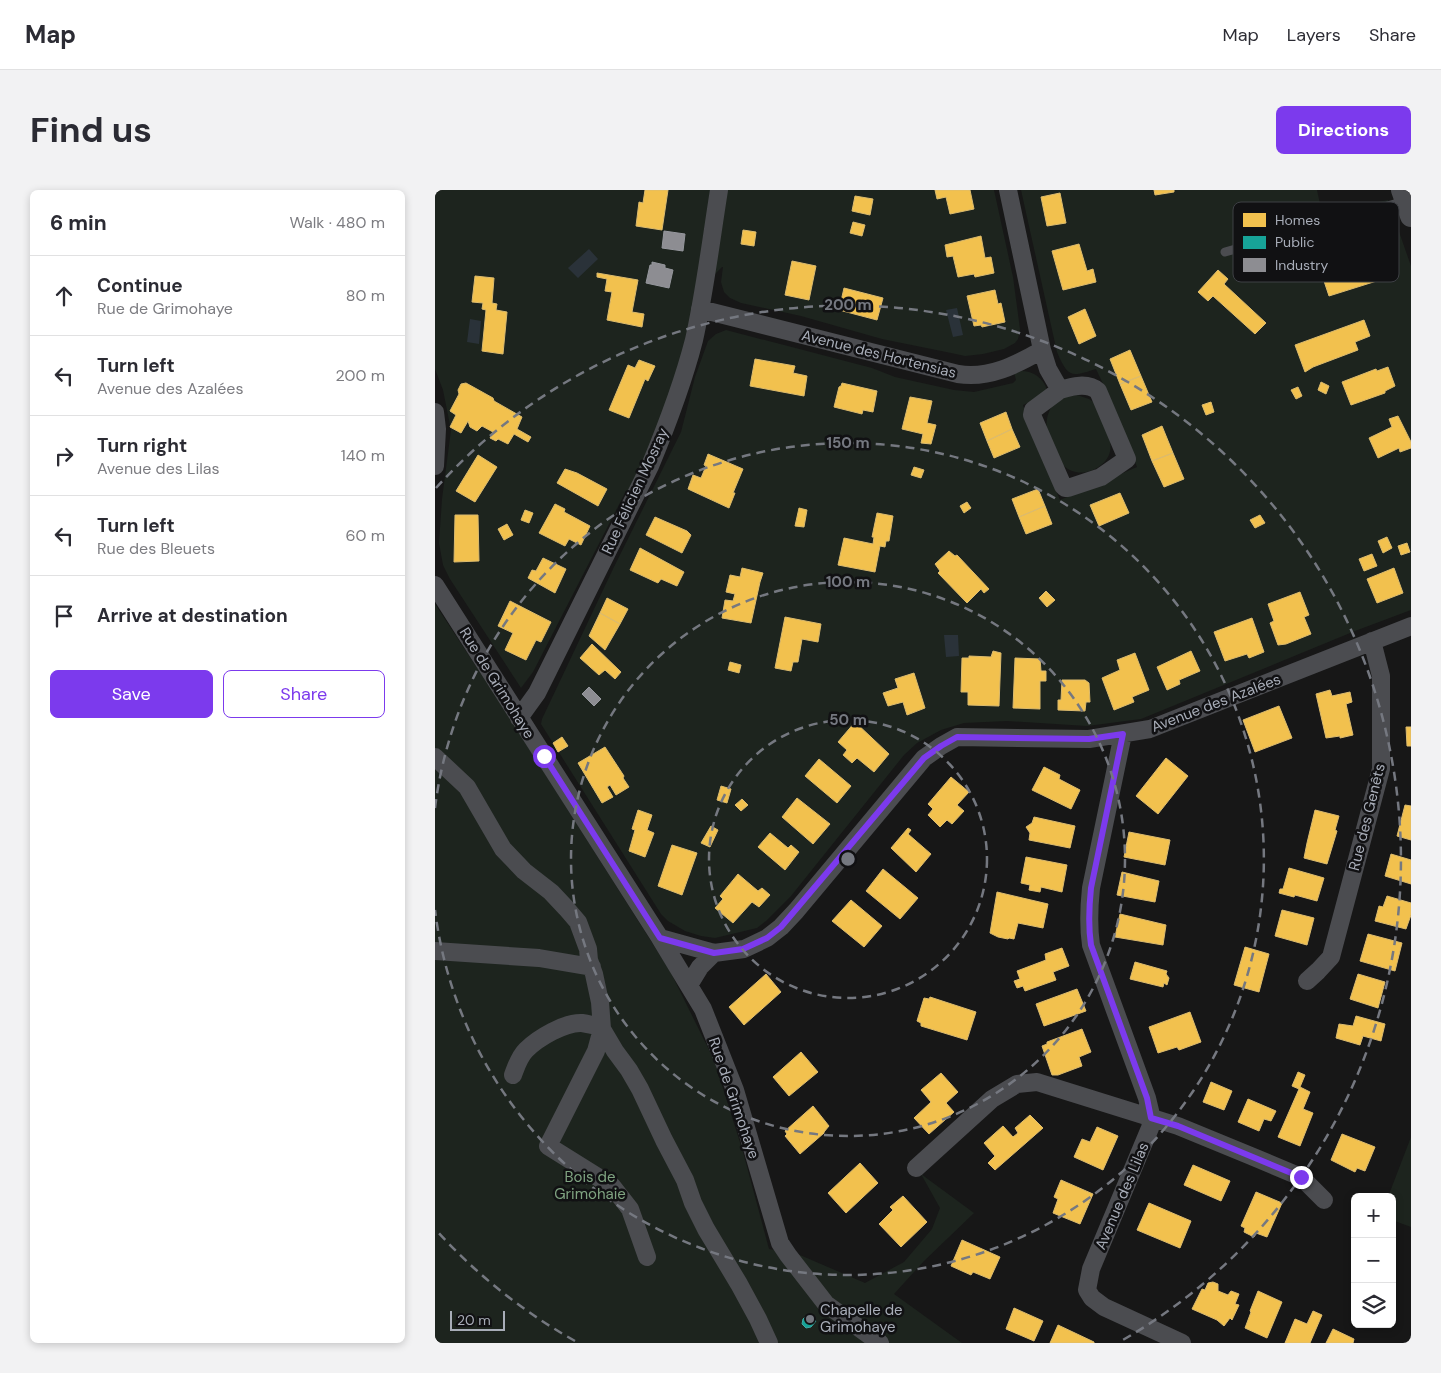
<!DOCTYPE html>
<meta charset="utf-8">
<style>
:root{--surface:#fff;--page:#f2f2f3;--text:#2b2b33;--muted:#7c7c81;--line:#e1e1e2;--accent:#7c3aed}
body{margin:0;font-family:"DM Sans",sans-serif;background:var(--page);color:var(--text)}
.controls{position:absolute;right:15px;bottom:15px;display:grid;overflow:hidden;border-radius:8px;box-shadow:0 2px 8px #0003}
.controls button{width:45px;height:45px;display:grid;place-items:center;padding:0;border:0;border-bottom:1px solid var(--line);background:var(--surface);color:var(--text);font:25px sans-serif}
.scale{position:absolute;left:15px;bottom:12px;width:55px;box-sizing:border-box;padding-left:5px;border:2px solid #a8adb8;border-top:0;font-size:14px;line-height:18px;white-space:nowrap;color:#a8adb8;-webkit-text-stroke:4px #111113;paint-order:stroke}
.stop{position:absolute;width:15px;height:15px;margin:-11px;border:4px solid #7c3aed;border-radius:50%;background:#fff}
.stop.end{background:#7c3aed;border-color:#fff;box-shadow:0 1px 5px #0008}
.list{margin:0;padding:0;list-style:none}
h2{display:flex;justify-content:space-between;align-items:center;height:65px;margin:0;padding:0 20px;font-size:21px}
h2 small{font-size:16px;font-weight:400;color:var(--muted)}
.list li{display:grid;grid-template-columns:32px 1fr auto;gap:15px;align-items:center;box-sizing:border-box;height:80px;padding:0 20px;border-top:1px solid var(--line)}
.list b{display:block;font-size:19px;white-space:nowrap}
.list p{margin:0;font-size:16px;white-space:nowrap;color:var(--muted)}
.list em{font-size:16px;font-style:normal;color:var(--muted)}
.actions{display:flex;gap:10px;padding:15px 20px}
.actions a{flex:1;padding:11px 0;border:1px solid var(--accent);border-radius:8px;text-align:center;font-size:18px;color:var(--accent)}
.actions .main{background:var(--accent);color:#fff}
.icon{flex:none;width:28px;height:28px;fill:none;stroke:currentColor;stroke-width:2;stroke-linecap:round;stroke-linejoin:round}
.map{position:relative;flex:none;width:976px;height:1153px;overflow:hidden;border-radius:8px}
header{display:flex;align-items:center;gap:30px;box-sizing:border-box;height:70px;padding:0 25px;background:var(--surface);border-bottom:1px solid var(--line)}
header strong{font-size:24px}
nav{display:flex;gap:28px;margin-inline-start:auto;font-size:18px}
.intro{display:flex;align-items:center;justify-content:space-between;box-sizing:border-box;height:120px;padding:0 30px}
h1{margin:0;font-size:35px}
.button{padding:12px 22px;border-radius:8px;background:var(--accent);color:#fff;font-size:18px;font-weight:700}
main{display:flex;gap:30px;padding:0 30px}
aside{flex:1;background:var(--surface);border-radius:8px;box-shadow:0 2px 8px #0003}
.map>svg:first-child{display:block}
.green{fill:#1d241e}
.water{fill:#2a3239}
.homes{fill:#f2c14e;stroke:#dcbb6e}
.public{fill:#17a398;stroke:#42a6a2}
.industry{fill:#8d8d92;stroke:#95979d}
.lines{fill:none;stroke-linecap:round;stroke-linejoin:round}
.service{stroke:#4b4c50;stroke-width:9}
.minor{stroke:#4b4c50;stroke-width:18}
.tertiary{stroke:#4b4c50;stroke-width:22}
.route{stroke:#7c3aed;stroke-width:6}
.ring{fill:none;stroke:#757880;stroke-width:2.5;stroke-dasharray:9 6}
.poi-dot{fill:#757880;stroke:#111113;stroke-width:2}
.labels{text-anchor:middle;stroke-width:5;stroke-linejoin:round;paint-order:stroke}
.street-label{font-size:15px;fill:#a8adb8;stroke:#111113}
.park-label{font-size:15px;fill:#7fa381;stroke:#111113}
.poi-label{font-size:15px;fill:#a8adb8;stroke:#111113;text-anchor:start}
.key{fill:#111113;stroke:#3e4045;stroke-width:1}
.key-label{font-size:14px;fill:#a8adb8}
.centre{fill:#757880;stroke:#111113;stroke-width:2.5}
.ring-label{font-size:15px;text-anchor:middle;font-weight:bold;fill:#757880;stroke:#111113;stroke-width:5;stroke-linejoin:round;paint-order:stroke}
</style>
<header>
<strong>Map</strong>
<nav><a>Map</a><a>Layers</a><a>Share</a></nav>
</header>
<div class="intro"><h1>Find us</h1><a class="button">Directions</a></div>
<main>
<aside>
<h2>6 min<small>Walk · 480 m</small></h2>
<ul class="list">
<li><svg class="icon" aria-label="ahead" viewBox="0 0 24 24"><path d="M12 20V5M6 11l6-6 6 6"/></svg><div><b>Continue</b><p>Rue de Grimohaye</p></div><em>80 m</em></li>
<li><svg class="icon" aria-label="left" viewBox="0 0 24 24"><path d="M17 20v-9H6M10 6l-5 5 5 5"/></svg><div><b>Turn left</b><p>Avenue des Azalées</p></div><em>200 m</em></li>
<li><svg class="icon" aria-label="right" viewBox="0 0 24 24"><path d="M7 20v-9h11M14 6l5 5-5 5"/></svg><div><b>Turn right</b><p>Avenue des Lilas</p></div><em>140 m</em></li>
<li><svg class="icon" aria-label="left" viewBox="0 0 24 24"><path d="M17 20v-9H6M10 6l-5 5 5 5"/></svg><div><b>Turn left</b><p>Rue des Bleuets</p></div><em>60 m</em></li>
<li><svg class="icon" aria-label="arrive" viewBox="0 0 24 24"><path d="M6 21V4h12l-3 4 3 4H6"/></svg><div><b>Arrive at destination</b></div></li>
</ul>
<div class="actions"><a class="main">Save</a><a>Share</a></div>
</aside>
<div class="map">
<svg width="976" height="1153" viewBox="0 0 976 1153">
<rect width="100%" height="100%" fill="#171717"/>
<path class="green" d="M 0,0 L 559,0 L 578,87 L 585,139 L 583,149 L 580,153 L 569,159 L 548,164 L 530,166 L 521,164 L 447,149 L 366,126 L 306,113 L 295,108 L 289,102 L 286,92 L 288,77 L 287,77 L 274,90 L 264,167 L 252,199 L 200,299 L 191,301 L 98,482 L 86,498 L 15,389 L 8,375 L 4,353 L 7,309 L 16,240 L 8,200 L 0,179 Z
M 586,0 L 882,0 L 887,23 L 953,10 L 976,76 L 976,420 L 920,441 L 706,529 L 652,536 L 572,531 L 529,533 L 506,540 L 482,553 L 469,565 L 356,706 L 331,731 L 322,738 L 280,748 L 266,746 L 250,741 L 233,731 L 226,724 L 106,534 L 107,529 L 178,379 L 246,242 L 260,187 L 273,151 L 281,144 L 291,140 L 437,178 L 460,187 L 519,200 L 539,202 L 578,193 L 581,190 L 579,182 C 592,178 608,185 612,200 L 604,208 L 588,215 L 596,242 L 625,310 L 702,277 L 683,226 L 661,179 C 636,187 633,188 622,162 Z
M 642,205 L 654,209 L 660,213 C 668,232 687,259 666,275 C 655,284 639,286 628,275 C 625,270 622,263 620,258 C 617,252 613,246 612,240 C 610,227 615,214 627,207 C 631,205 637,206 642,205 Z
M 0,414 L 71,522 L 235,781 L 279,870 L 308,962 L 334,1059 L 365,1065 L 430,1093 L 469,1072 L 497,1039 L 505,1018 L 486,984 L 539,1023 L 489,1071 L 459,1104 L 527,1153 L 0,1153 Z
M 976,947 L 976,1037 L 957,1030 L 957,1007 L 953,1007 Z"/>
<path class="water" d="M 154,59 L 163,69 L 143,88 L 133,78 Z
M 522,118 L 528,145 L 518,147 L 511,120 Z
M 35,129 L 46,131 L 44,154 L 32,152 Z
M 509,445 L 523,445 L 524,466 L 511,467 Z"/>
<path class="homes" d="M 210,0 L 233,0 L 227,40 L 201,36 L 204,12 L 208,13 Z
M 500,0 L 535,0 L 539,19 L 515,24 L 511,7 L 502,9 Z
M 719,0 L 739,0 L 739,2 L 720,5 Z
M 625,3 L 631,33 L 612,36 L 606,7 Z
M 420,6 L 438,9 L 435,25 L 417,21 Z
M 418,32 L 430,35 L 427,46 L 415,43 Z
M 308,40 L 321,42 L 319,56 L 306,54 Z
M 546,46 L 550,68 L 556,67 L 559,83 L 540,87 L 539,84 L 523,87 L 518,66 L 512,67 L 510,55 Z
M 644,54 L 652,81 L 658,79 L 661,92 L 628,100 L 617,61 Z
M 940,64 L 948,89 L 894,106 L 886,82 Z
M 357,71 L 381,76 L 374,110 L 350,105 Z
M 783,80 L 793,89 L 789,94 L 831,133 L 820,144 L 778,106 L 773,111 L 763,102 Z
M 162,83 L 203,90 L 197,122 L 209,124 L 207,137 L 172,130 L 177,102 L 170,101 L 172,89 L 162,87 Z
M 40,86 L 59,88 L 57,113 L 62,114 L 61,120 L 72,122 L 68,164 L 47,161 L 51,120 L 47,119 L 48,113 L 37,112 Z
M 409,98 L 448,108 L 442,130 L 404,120 Z
M 560,100 L 563,114 L 566,113 L 570,132 L 547,137 L 546,135 L 539,136 L 532,106 Z
M 650,119 L 661,146 L 644,154 L 633,127 Z
M 929,130 L 935,146 L 920,152 L 923,160 L 878,177 L 870,182 L 860,155 Z
M 695,160 L 706,186 L 685,194 L 675,169 Z
M 320,169 L 360,176 L 358,183 L 372,186 L 369,206 L 315,196 Z
M 204,170 L 220,176 L 213,191 L 210,189 L 194,228 L 174,220 L 193,175 L 200,178 Z
M 953,177 L 960,196 L 950,201 L 950,203 L 916,215 L 907,192 L 941,179 L 942,181 Z
M 706,186 L 717,212 L 696,220 L 685,194 Z
M 886,192 L 894,196 L 891,204 L 883,200 Z
M 31,193 L 58,208 L 59,211 L 87,227 L 82,239 L 96,247 L 93,252 L 79,244 L 73,254 L 63,249 L 61,251 L 55,248 L 58,242 L 47,236 L 42,241 L 35,237 L 33,231 L 26,243 L 15,237 L 21,225 L 15,221 L 24,204 L 23,200 L 26,194 Z
M 407,193 L 442,201 L 438,222 L 428,220 L 427,224 L 399,217 L 404,197 L 406,196 Z
M 863,197 L 867,206 L 861,209 L 856,200 Z
M 475,207 L 497,211 L 492,233 L 501,235 L 496,254 L 486,253 L 488,244 L 467,239 Z
M 776,212 L 779,222 L 771,225 L 767,215 Z
M 571,222 L 577,239 L 552,251 L 545,233 Z
M 963,226 L 976,252 L 976,258 L 965,262 L 964,258 L 943,268 L 934,248 L 957,237 L 954,229 Z
M 727,236 L 738,263 L 717,271 L 707,245 Z
M 577,239 L 585,257 L 559,268 L 552,251 Z
M 738,263 L 749,289 L 729,297 L 717,271 Z
M 273,264 L 308,279 L 298,303 L 300,303 L 294,318 L 253,299 L 258,285 L 266,288 L 271,276 L 269,275 Z
M 43,265 L 62,277 L 40,312 L 21,301 Z
M 479,277 L 489,280 L 486,288 L 476,285 Z
M 130,279 L 142,283 L 172,299 L 163,316 L 122,293 Z
M 603,299 L 610,316 L 584,327 L 577,309 Z
M 685,303 L 694,323 L 664,336 L 655,315 Z
M 532,312 L 536,318 L 529,323 L 525,316 Z
M 120,314 L 130,319 L 129,322 L 155,336 L 146,355 L 134,349 L 130,356 L 104,343 Z
M 610,316 L 617,334 L 591,344 L 584,327 Z
M 364,318 L 372,320 L 369,337 L 360,336 Z
M 90,320 L 98,323 L 94,333 L 86,330 Z
M 442,323 L 458,326 L 454,351 L 451,351 L 450,357 L 445,356 L 440,382 L 403,375 L 409,348 L 438,354 L 439,347 L 437,347 Z
M 20,325 L 43,325 L 44,371 L 19,372 Z
M 825,325 L 830,333 L 820,338 L 815,330 Z
M 220,327 L 252,341 L 256,345 L 247,363 L 211,345 Z
M 72,334 L 78,345 L 69,350 L 63,339 Z
M 952,347 L 957,358 L 948,363 L 943,351 Z
M 972,353 L 975,362 L 966,365 L 963,356 Z
M 205,358 L 249,382 L 242,396 L 226,389 L 223,393 L 195,380 Z
M 514,361 L 520,366 L 522,365 L 554,399 L 549,403 L 546,399 L 532,413 L 503,383 L 505,381 L 500,374 Z
M 937,364 L 942,376 L 929,381 L 924,369 Z
M 108,368 L 131,379 L 120,403 L 93,388 L 97,380 L 101,381 Z
M 307,378 L 328,383 L 325,392 L 316,433 L 287,428 L 290,410 L 298,411 L 300,404 L 291,402 L 295,385 L 305,387 Z
M 959,378 L 968,403 L 942,413 L 932,389 Z
M 611,401 L 620,410 L 612,417 L 604,408 Z
M 865,402 L 874,425 L 869,427 L 876,444 L 851,454 L 843,455 L 835,433 L 839,431 L 833,414 Z
M 172,408 L 193,419 L 185,434 L 165,423 Z
M 75,411 L 116,432 L 106,452 L 101,450 L 91,470 L 70,460 L 78,443 L 63,436 Z
M 165,423 L 185,434 L 170,460 L 154,446 Z
M 350,427 L 386,434 L 383,452 L 367,449 L 363,472 L 358,472 L 356,481 L 340,478 Z
M 817,428 L 829,462 L 814,468 L 812,464 L 790,471 L 779,442 Z
M 157,454 L 186,482 L 180,489 L 170,480 L 164,485 L 145,468 Z
M 558,461 L 566,463 L 564,516 L 533,515 L 533,502 L 526,502 L 527,468 L 534,468 L 534,466 L 556,467 Z
M 756,461 L 765,481 L 744,490 L 745,494 L 732,500 L 722,477 Z
M 700,463 L 714,500 L 697,507 L 699,512 L 679,520 L 667,488 L 685,480 L 682,470 Z
M 580,468 L 605,469 L 606,481 L 611,481 L 611,491 L 605,491 L 605,519 L 578,518 Z
M 295,472 L 306,475 L 304,483 L 293,480 Z
M 479,483 L 490,518 L 472,525 L 468,512 L 453,516 L 448,503 L 463,498 L 460,489 Z
M 627,490 L 650,490 L 654,493 L 655,512 L 651,512 L 650,521 L 623,520 L 623,510 L 626,510 Z
M 895,500 L 897,506 L 915,502 L 917,512 L 911,514 L 918,545 L 905,548 L 905,546 L 891,548 L 881,504 Z
M 844,516 L 857,548 L 820,562 L 808,530 Z
M 420,532 L 454,564 L 439,582 L 422,568 L 417,573 L 408,565 L 412,560 L 403,552 Z
M 971,537 L 976,537 L 976,556 L 972,556 Z
M 127,547 L 133,556 L 123,562 L 118,553 Z
M 170,557 L 189,586 L 188,588 L 194,597 L 181,605 L 175,595 L 172,597 L 178,607 L 167,613 L 143,573 Z
M 731,568 L 753,586 L 723,624 L 701,606 Z
M 384,569 L 416,596 L 402,613 L 370,586 Z
M 609,577 L 625,585 L 624,589 L 645,600 L 636,619 L 597,600 Z
M 516,587 L 534,602 L 522,615 L 529,621 L 517,634 L 512,630 L 505,637 L 493,625 L 498,619 L 493,614 Z
M 286,596 L 296,599 L 292,613 L 282,610 Z
M 362,608 L 395,634 L 378,654 L 347,627 Z
M 307,609 L 313,615 L 306,621 L 300,615 Z
M 970,615 L 976,616 L 976,650 L 962,646 Z
M 203,620 L 217,625 L 212,640 L 219,643 L 210,667 L 194,661 L 200,640 L 197,639 Z
M 880,620 L 904,626 L 900,640 L 902,641 L 892,674 L 869,668 L 872,653 Z
M 599,627 L 640,636 L 635,658 L 594,650 L 595,643 L 591,637 L 597,633 Z
M 276,636 L 283,640 L 275,657 L 266,653 Z
M 473,638 L 476,640 L 473,644 L 496,664 L 481,682 L 456,658 Z
M 694,642 L 735,650 L 730,675 L 689,667 Z
M 335,643 L 353,658 L 356,655 L 364,662 L 350,680 L 323,657 Z
M 237,655 L 262,663 L 247,705 L 223,696 Z
M 956,664 L 976,670 L 976,694 L 950,686 Z
M 591,667 L 632,675 L 627,702 L 606,697 L 605,702 L 594,700 L 595,695 L 586,693 Z
M 854,678 L 889,688 L 882,711 L 860,705 L 859,707 L 844,703 L 845,699 L 848,699 Z
M 448,679 L 483,708 L 465,729 L 431,701 Z
M 687,682 L 724,691 L 720,712 L 682,705 Z
M 303,684 L 323,701 L 327,698 L 335,705 L 324,717 L 317,712 L 298,733 L 280,718 L 288,709 L 285,706 Z
M 562,702 L 613,714 L 608,738 L 583,733 L 579,749 L 574,748 L 573,749 L 563,747 L 555,743 Z
M 952,706 L 976,713 L 976,725 L 971,739 L 940,731 L 944,716 L 948,717 Z
M 416,710 L 447,736 L 429,757 L 397,731 Z
M 847,720 L 879,728 L 872,755 L 840,746 Z
M 685,724 L 731,735 L 728,755 L 680,747 Z
M 933,744 L 967,753 L 960,781 L 925,771 Z
M 810,757 L 834,764 L 824,802 L 799,795 Z
M 627,758 L 634,776 L 618,782 L 621,790 L 590,801 L 588,796 L 582,798 L 579,791 L 585,789 L 582,781 L 611,770 L 610,764 Z
M 700,772 L 732,781 L 731,784 L 734,788 L 732,795 L 729,793 L 728,797 L 695,789 Z
M 331,784 L 346,802 L 309,835 L 294,817 Z
M 923,784 L 950,792 L 943,818 L 915,809 Z
M 642,799 L 651,821 L 609,836 L 601,814 Z
M 495,807 L 541,822 L 532,850 L 486,836 L 486,833 L 482,831 L 489,808 L 494,809 Z
M 755,822 L 766,852 L 744,860 L 742,857 L 723,863 L 714,837 Z
M 921,826 L 950,834 L 946,851 L 928,846 L 925,855 L 901,848 L 904,834 L 918,836 Z
M 647,839 L 656,862 L 644,867 L 647,876 L 623,885 L 617,885 L 607,856 L 612,854 L 612,852 Z
M 366,862 L 383,882 L 354,906 L 338,887 Z
M 863,882 L 870,885 L 865,897 L 875,902 L 868,919 L 878,923 L 865,956 L 843,947 L 864,899 L 857,896 Z
M 506,883 L 523,902 L 511,913 L 519,922 L 494,944 L 479,928 L 496,912 L 486,900 Z
M 776,892 L 797,901 L 789,920 L 768,912 Z
M 813,909 L 841,921 L 836,931 L 829,929 L 824,941 L 803,932 Z
M 378,916 L 394,936 L 389,942 L 389,943 L 365,964 L 350,946 L 352,944 L 350,941 Z
M 595,925 L 608,938 L 560,980 L 553,973 L 560,966 L 549,953 L 568,936 L 578,947 L 583,943 L 580,938 Z
M 662,937 L 683,946 L 668,980 L 639,967 L 647,949 L 655,952 Z
M 907,944 L 940,957 L 930,981 L 922,978 L 920,982 L 896,970 Z
M 425,973 L 443,993 L 411,1023 L 393,1003 Z
M 758,975 L 795,991 L 786,1011 L 749,995 Z
M 626,990 L 658,1004 L 645,1034 L 618,1023 L 623,1009 L 619,1007 Z
M 821,1002 L 847,1013 L 832,1047 L 821,1043 L 819,1047 L 809,1042 L 810,1038 L 806,1036 Z
M 468,1006 L 492,1032 L 466,1057 L 444,1034 L 458,1020 L 455,1017 Z
M 714,1013 L 756,1031 L 745,1058 L 702,1040 Z
M 527,1050 L 565,1067 L 555,1089 L 538,1082 L 536,1085 L 516,1076 Z
M 778,1092 L 783,1094 L 783,1101 L 793,1105 L 796,1101 L 804,1104 L 800,1114 L 804,1115 L 797,1130 L 795,1128 L 789,1136 L 782,1130 L 757,1119 L 767,1099 L 770,1100 L 773,1093 Z
M 823,1101 L 847,1112 L 832,1148 L 810,1138 L 816,1122 L 815,1121 Z
M 579,1118 L 608,1131 L 599,1151 L 571,1139 Z
M 878,1121 L 887,1125 L 875,1153 L 850,1153 L 860,1129 L 872,1134 Z
M 623,1135 L 659,1152 L 659,1153 L 615,1153 Z
M 898,1139 L 919,1149 L 918,1153 L 891,1153 Z"/>
<path class="public" d="M 373,1124 L 381,1131 L 376,1137 L 371,1138 L 367,1134 L 368,1129 Z"/>
<path class="industry" d="M 229,41 L 250,44 L 248,61 L 227,58 Z
M 217,72 L 230,75 L 230,78 L 238,80 L 234,98 L 211,93 L 215,75 L 217,75 Z
M 154,497 L 166,509 L 159,516 L 147,504 Z"/>
<g class="lines">
<path class="service" d="M 790,62 L 970,11"/>
<path class="minor" d="M 265,119 L 523,184 C 554,189 581,175 607,160 L 573,0
M 607,160 L 613,179 L 625,200 L 598,220 L 597,225 L 628,296 L 630,298 L 633,298 L 666,287 L 692,269 L 663,201 C 653,192 637,196 625,200
M 0,222 L 2,239 L 0,276
M 0,395 L 225,748 L 268,819 L 300,900 L 345,1053 L 353,1065 L 391,1114 L 445,1153
M 84,528 L 102,503 L 215,276 C 232,235 248,193 259,150 C 270,101 276,50 284,0
M 688,544 L 656,698 C 654,717 653,735 656,755 L 712,908 L 717,929 L 715,938 L 656,1079 L 652,1100 L 657,1108 L 669,1117 L 747,1153
M 0,567 L 32,597 L 68,659 L 89,681 L 116,702 L 131,718 L 143,732 L 153,759 L 154,770 L 159,784 L 165,812 L 167,839 L 161,861 L 113,956 L 177,996 L 195,1019 L 212,1067
M 225,748 L 279,763 L 309,759 L 332,748 L 346,737 L 361,721 L 489,568 L 506,556 L 522,547 L 654,549 L 715,539 L 976,436
M 0,761 L 104,768 L 157,777
M 872,791 L 883,781 L 896,767 L 946,579 L 946,486 L 937,451
M 254,795 L 265,777 L 279,763
M 167,839 L 180,861 L 194,880 L 205,899 L 229,950 L 250,990 L 258,1013 L 271,1039 L 304,1094 L 323,1129 L 334,1153
M 78,885 C 81,877 84,867 91,860 C 103,848 130,832 147,833 C 154,834 160,836 167,837
M 481,978 L 557,909 L 582,894 L 602,892 L 743,936 L 816,966 L 866,987 L 889,1010"/>
<path class="tertiary" d="M 967,0 L 976,26"/>
</g>
<g class="lines">
<path class="route" d="M 109,566 L 225,748 L 279,763 L 308,759 L 332,748 L 346,737 L 489,568 L 506,556 L 522,547 L 654,549 L 688,544 L 656,698 C 654,717 653,735 656,755 L 712,908 L 716,928 L 743,936 L 866,987"/>
</g>
<g class="ring">
<circle cx="413" cy="669" r="139"/>
<circle cx="413" cy="669" r="277"/>
<path d="M0 618A416 416 0 1 1 0 720"/>
<path d="M140 1151A554 554 0 0 1 1 1040M1 298A554 554 0 1 1 686 1151"/>
</g>
<circle class="poi-dot" cx="375" cy="1129" r="5"/>
<g class="labels">
<g class="street-label">
<text transform="translate(444 164) rotate(14)" y="5">Avenue des Hortensias</text>
<text transform="translate(200 301) rotate(-65)" y="5">Rue Félicien Mosray</text>
<text transform="translate(62 493) rotate(58)" y="5">Rue de Grimohaye</text>
<text transform="translate(781 513) rotate(-21)" y="5">Avenue des Azalées</text>
<text transform="translate(932 627) rotate(-76)" y="5">Rue des Genêts</text>
<text transform="translate(299 908) rotate(71)" y="5">Rue de Grimohaye</text>
<text transform="translate(687 1006) rotate(-67)" y="5">Avenue des Lilas</text>
</g>
<g class="park-label">
<text x="155" y="992">Bois de<tspan x="155" dy="17">Grimohaie</tspan></text>
</g>
<g class="poi-label">
<text x="385" y="1125">Chapelle de<tspan x="385" dy="17">Grimohaye</tspan></text>
</g>
</g>
<rect x="798" y="12" width="166" height="80" rx="8" class="key"/>
<rect x="808" y="23" width="23" height="14" fill="#f2c14e"/>
<rect x="808" y="46" width="23" height="13" fill="#17a398"/>
<rect x="808" y="68" width="23" height="14" fill="#8d8d92"/>
<g class="key-label">
<text x="840" y="35">Homes</text>
<text x="840" y="57">Public</text>
<text x="840" y="80">Industry</text>
</g>
<circle cx="413" cy="669" r="8" class="centre"/>
<g class="ring-label">
<text x="413" y="120">200 m</text>
<text x="413" y="258">150 m</text>
<text x="413" y="397">100 m</text>
<text x="413" y="535">50 m</text>
</g>
</svg>
<div class="controls">
<button>+</button>
<button>−</button>
<button><svg class="icon" aria-label="layers" viewBox="0 0 24 24"><path d="M12 4l9 5-9 5-9-5zM3 14l9 5 9-5"/></svg></button>
</div>
<div class="scale">20 m</div>
<div class="stop" style="left:109px;top:566px"></div>
<div class="stop end" style="left:866px;top:987px"></div>
</div>
</main>
